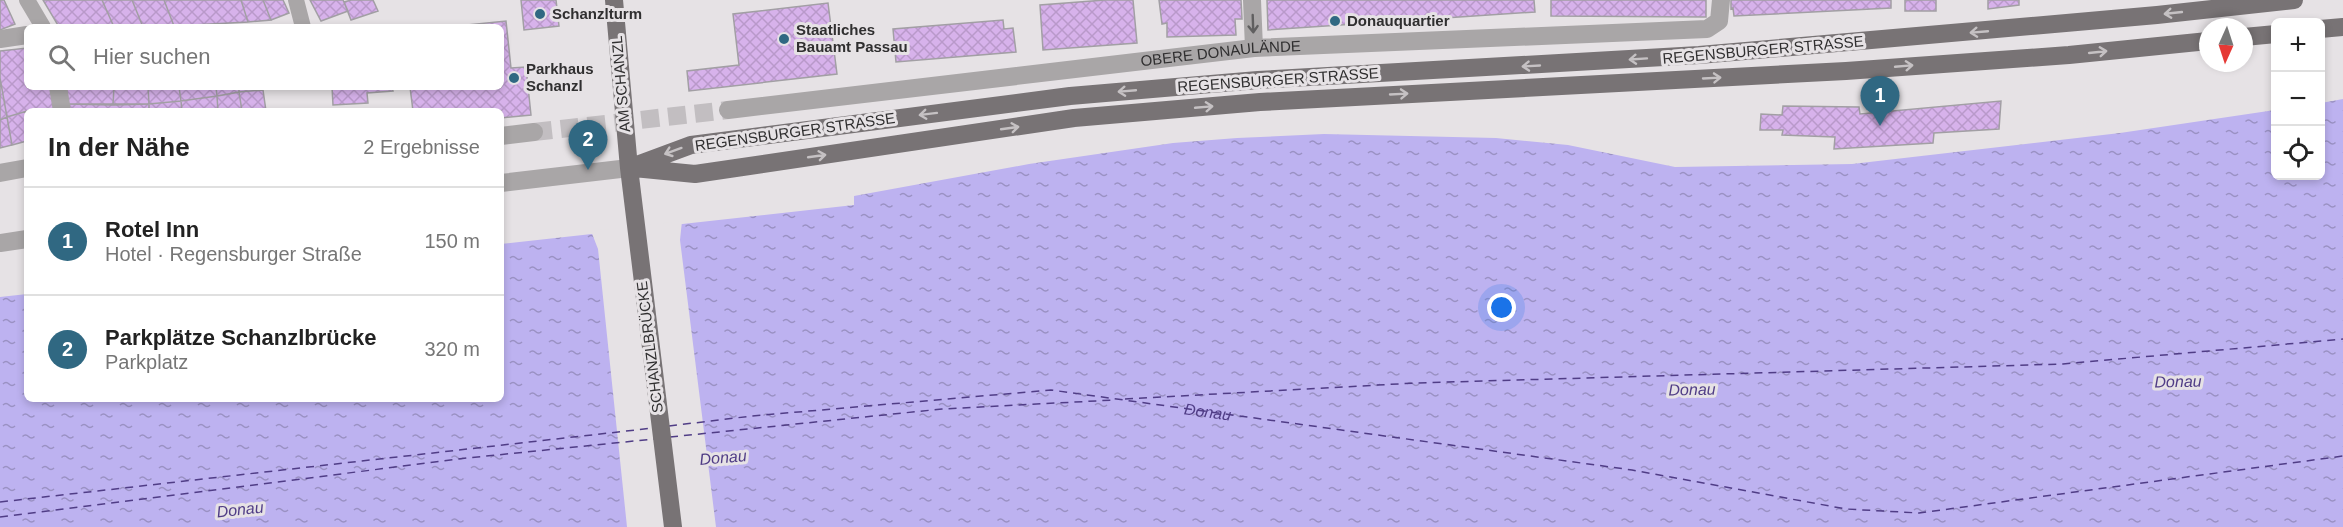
<!DOCTYPE html>
<html lang="de">
<meta charset="utf-8">
<style>
:root{--surface:#fff;--page:#f6f6f6;--text:#222;--muted:#767676;--line:#e0e0e0;--accent:#306882}
body{margin:0;font-family:Helvetica,sans-serif;background:var(--page);color:var(--text)}
.controls{position:absolute;right:18px;top:18px;display:grid;overflow:hidden;border-radius:9px;box-shadow:0 3px 9px #0003}
.controls button{width:54px;height:54px;display:grid;place-items:center;padding:0;border:0;border-bottom:2px solid var(--line);background:var(--surface);color:var(--text);font:30px sans-serif}
.compass{position:absolute;left:2199px;top:18px;width:54px;height:54px;border-radius:50%;background:var(--surface);box-shadow:0 3px 9px #0003;rotate:183deg}
.you{position:absolute;left:1502px;top:308px;width:21px;height:21px;margin:-15px;border:4px solid #fff;border-radius:50%;background:#1a73e8;box-shadow:0 0 0 9px #1a73e833}
.badge{display:grid;place-items:center;width:39px;height:39px;border-radius:50%;background:var(--accent);color:#fff;font-size:20px;font-weight:700}
.pin{position:absolute;translate:-50% -50px;filter:drop-shadow(0 2px 3px #0008)}
.pin::after{content:'';position:absolute;top:32px;width:21px;height:18px;background:inherit;clip-path:polygon(0 0,100% 0,50% 100%)}
.list{margin:0;padding:0;list-style:none}
h2{display:flex;justify-content:space-between;align-items:center;height:78px;margin:0;padding:0 24px;font-size:26px}
h2 small{font-size:20px;font-weight:400;color:var(--muted)}
.list li{display:grid;grid-template-columns:39px 1fr auto;gap:18px;align-items:center;box-sizing:border-box;height:108px;padding:0 24px;border-top:2px solid var(--line)}
.list b{display:block;font-size:22px;white-space:nowrap}
.list p{margin:0;font-size:20px;white-space:nowrap;color:var(--muted)}
.list em{font-size:20px;font-style:normal;color:var(--muted)}
.icon{flex:none;width:33px;height:33px;fill:none;stroke:currentColor;stroke-width:2;stroke-linecap:round;stroke-linejoin:round}
.map{position:relative;flex:none;width:2343px;height:527px;overflow:hidden}
.search{position:absolute;background:var(--surface);box-shadow:0 3px 9px #0003;left:24px;top:24px;width:480px;height:66px;display:flex;align-items:center;gap:15px;box-sizing:border-box;padding:0 21px;border-radius:9px;color:var(--muted);font-size:22px}
.panel{position:absolute;background:var(--surface);box-shadow:0 3px 9px #0003;left:24px;top:108px;width:480px;height:294px;border-radius:9px}
.map>svg:first-child{display:block}
.water{fill:url(#water-ripples)}
.pier{fill:#e6e2e5}
.lines{fill:none;stroke-linecap:round;stroke-linejoin:round}
.ferry{stroke:#503d86;stroke-width:1.5;stroke-dasharray:8 6;stroke-linecap:butt}
.building{fill:url(#building-cross-hatch);stroke:#a29fa4;stroke-width:1.5}
.minor-tunnel{stroke:#c2bec1;stroke-width:18;stroke-dasharray:18 9;stroke-linecap:butt}
.pedestrian{stroke:#a9a6a7;stroke-width:16}
.minor{stroke:#a9a6a7;stroke-width:18}
.primary{stroke:#787375;stroke-width:18}
.oneway{stroke:#c5c1c3}
.oneway2{stroke:#605f60}
.poi-dot{fill:#306882;stroke:#e6e2e5;stroke-width:2}
.labels{text-anchor:middle;stroke-width:6;stroke-linejoin:round;paint-order:stroke}
.poi-label{font-size:15px;font-weight:bold;fill:#302f30;stroke:#e6e2e5;text-anchor:start}
.street-label{font-size:15px;fill:#302f30;stroke:#e6e2e5}
.water-label{font-size:16px;font-style:italic;fill:#503d86;stroke:#e6e2e5}
</style>
<div class="map">
<svg width="2343" height="527" viewBox="0 0 2343 527">
<defs>
<pattern id="water-ripples" width="26" height="14" patternUnits="userSpaceOnUse" patternTransform="scale(1.5)"><rect width="26" height="14" fill="#bdb2f0"/><path d="M2 4q2-2 4 0t4 0M15 11q2-2 4 0t4 0" fill="none" stroke="#9a91c3"/></pattern>
<pattern id="building-cross-hatch" width="8" height="8" patternUnits="userSpaceOnUse" patternTransform="scale(1.5)"><rect width="8" height="8" fill="#d7b2eb"/><path d="M0 0l8 8M0 8l8-8" fill="none" stroke="#b999ca"/></pattern>
</defs>
<rect width="100%" height="100%" fill="#e6e2e5"/>
<path class="water" d="M 2343,99 L 2343,527 L 0,527 L 0,297 L 27,294 L 27,399 L 501,399 L 501,244 L 854,205 L 854,196 L 1029,164 L 1173,143 L 1237,138 L 1324,134 L 1496,138 L 1568,145 L 1675,167 L 1852,164 L 2120,133 L 2275,110 L 2276,176 L 2320,176 L 2321,103 Z"/>
<path class="pier" d="M 682,221 L 680,240 L 716,527 L 627,527 L 598,249 L 591,231 Z"/>
<g class="lines">
<g class="ferry">
<path d="M 1125,399 L 1415,383 L 2063,364 L 2343,339"/>
<path id="s1" d="M 669,426 L 752,416 L 1051,390 L 1632,470 L 1846,509 L 1919,513 L 2343,456"/>
<path d="M 670,437 L 942,409 L 1114,400"/>
<path d="M 0,502 L 653,428"/>
<path d="M 0,517 L 467,458 L 654,439"/>
</g>
</g>
<path class="building" d="M 0,0 L 4,0 L 15,24 L 0,30 Z
M 43,0 L 102,0 L 114,27 L 59,27 Z
M 102,0 L 132,0 L 143,27 L 114,27 Z
M 132,0 L 164,0 L 174,26 L 143,27 Z
M 164,0 L 241,0 L 248,22 L 174,26 Z
M 241,0 L 263,0 L 271,20 L 248,22 Z
M 263,0 L 283,0 L 289,13 L 271,20 Z
M 310,0 L 343,0 L 348,11 L 321,21 Z
M 351,0 L 373,0 L 378,11 L 351,20 L 344,2 Z
M 521,0 L 556,0 L 559,26 L 524,30 Z
M 1105,0 L 1133,0 L 1137,43 L 1043,50 L 1040,5 Z
M 1159,0 L 1241,0 L 1242,19 L 1235,19 L 1236,35 L 1167,37 L 1167,23 L 1162,24 Z
M 1267,0 L 1534,0 L 1535,12 L 1268,30 Z
M 1551,0 L 1706,0 L 1706,17 L 1551,16 Z
M 1731,0 L 1891,0 L 1891,8 L 1734,16 L 1733,8 L 1731,9 Z
M 1905,0 L 1936,0 L 1936,11 L 1905,11 Z
M 1988,0 L 2019,0 L 2019,5 L 1988,9 Z
M 828,3 L 837,74 L 689,91 L 687,71 L 739,65 L 733,14 Z
M 1003,20 L 1004,29 L 1013,28 L 1016,52 L 896,62 L 893,29 Z
M 506,21 L 511,68 L 526,67 L 531,115 L 501,118 L 501,111 L 413,111 L 410,87 L 501,87 L 501,27 L 447,27 Z
M 27,48 L 27,87 L 51,87 L 55,111 L 27,111 L 7,117 L 0,78 L 0,51 Z
M 0,78 L 7,117 L 0,120 Z
M 66,87 L 114,87 L 113,105 L 68,104 Z
M 114,87 L 148,87 L 149,104 L 113,105 Z
M 148,87 L 179,87 L 181,101 L 149,104 Z
M 179,87 L 216,87 L 217,96 L 181,101 Z
M 216,87 L 239,87 L 239,92 L 217,96 Z
M 239,87 L 263,87 L 263,90 L 239,92 Z
M 332,87 L 392,87 L 393,91 L 367,93 L 368,103 L 333,105 Z
M 263,90 L 266,111 L 242,111 L 239,92 Z
M 239,92 L 242,111 L 218,111 L 217,96 Z
M 217,96 L 218,111 L 182,111 L 181,101 Z
M 181,101 L 182,111 L 149,111 L 149,104 Z
M 2001,101 L 1999,129 L 1934,133 L 1933,143 L 1834,149 L 1835,137 L 1782,135 L 1783,130 L 1760,130 L 1761,114 L 1782,115 L 1783,106 L 1859,107 L 1860,114 Z
M 68,104 L 149,104 L 149,111 L 69,111 Z
M 27,111 L 27,141 L 12,145 L 7,117 Z
M 7,117 L 12,145 L 0,148 L 0,120 Z"/>
<g class="lines">
<path class="minor-tunnel" d="M 534,132 L 728,110"/>
<path class="pedestrian" d="M 27,0 L 43,27
M 296,0 L 303,27"/>
<g class="minor">
<path d="M 1252,0 L 1254,48"/>
<path d="M 0,39 L 27,35"/>
<path d="M 58,87 L 62,111"/>
<path id="s2" d="M 728,110 L 1254,48 L 1707,29 L 1719,21 L 1721,0"/>
<path d="M 501,136 L 534,132"/>
<path d="M 0,173 L 27,168"/>
<path d="M 501,183 L 629,168"/>
<path d="M 0,243 L 27,239"/>
</g>
<path class="primary" d="M 614,0 L 629,168 L 673,527
M 2320,29 L 2343,27
M 2244,37 L 2276,34
M 629,168 L 691,145 L 1070,96 L 1258,80 L 1699,55 L 2157,15 L 2294,0
M 634,168 L 695,174 L 1074,118 L 1260,102 L 1846,71 L 2069,55 L 2208,41"/>
</g>
<defs><path id="oneway-shaft" d="M-6 0H5M1.5-3L5.5 0L1.5 3" fill="none" stroke-width="1.6" stroke-linecap="round" stroke-linejoin="round" transform="scale(1.5)"/></defs>
<g class="oneway">
<use href="#oneway-shaft" transform="translate(2173 13) rotate(174)"/>
<use href="#oneway-shaft" transform="translate(1979 32) rotate(175)"/>
<use href="#oneway-shaft" transform="translate(2098 52) rotate(-6)"/>
<use href="#oneway-shaft" transform="translate(1638 59) rotate(176)"/>
<use href="#oneway-shaft" transform="translate(1531 66) rotate(177)"/>
<use href="#oneway-shaft" transform="translate(1904 66) rotate(-5)"/>
<use href="#oneway-shaft" transform="translate(1712 78) rotate(-3)"/>
<use href="#oneway-shaft" transform="translate(1127 91) rotate(175)"/>
<use href="#oneway-shaft" transform="translate(1399 94) rotate(-3)"/>
<use href="#oneway-shaft" transform="translate(1204 107) rotate(-5)"/>
<use href="#oneway-shaft" transform="translate(928 114) rotate(173)"/>
<use href="#oneway-shaft" transform="translate(1010 128) rotate(-8)"/>
<use href="#oneway-shaft" transform="translate(673 151) rotate(160)"/>
<use href="#oneway-shaft" transform="translate(817 156) rotate(-8)"/>
</g>
<use class="oneway2" href="#oneway-shaft" transform="translate(1253 24) rotate(88)"/>
<g class="poi-dot">
<circle cx="540" cy="14" r="6"/>
<circle cx="1335" cy="21" r="6"/>
<circle cx="784" cy="39" r="6"/>
<circle cx="514" cy="78" r="6"/>
</g>
<g class="labels">
<g class="poi-label">
<text x="552" y="19">Schanzlturm</text>
<text x="1347" y="26">Donauquartier</text>
<text x="796" y="35">Staatliches<tspan x="796" dy="17">Bauamt Passau</tspan></text>
<text x="526" y="74">Parkhaus<tspan x="526" dy="17">Schanzl</tspan></text>
</g>
<g class="street-label">
<text transform="translate(1763 50) rotate(-5)" y="5">REGENSBURGER STRASSE</text>
<text dy="5" stroke="none"><textPath href="#s2" startOffset="496">OBERE DONAULÄNDE</textPath></text>
<text transform="translate(1278 80) rotate(-4)" y="5">REGENSBURGER STRASSE</text>
<text transform="translate(621 84) rotate(-95)" y="5">AM SCHANZL</text>
<text transform="translate(795 132) rotate(-8)" y="5">REGENSBURGER STRASSE</text>
<text transform="translate(650 347) rotate(-97)" y="5">SCHANZLBRÜCKE</text>
</g>
<g class="water-label">
<text transform="translate(2178 381) rotate(-1)" y="6">Donau</text>
<text transform="translate(1692 389) rotate(-1)" y="6">Donau</text>
<text dy="6" stroke="none"><textPath href="#s1" startOffset="542">Donau</textPath></text>
<text transform="translate(723 457) rotate(-5)" y="6">Donau</text>
<text transform="translate(240 509) rotate(-6)" y="6">Donau</text>
</g>
</g>
</svg>
<div class="controls">
<button>+</button>
<button>−</button>
<button><svg class="icon" aria-label="locate" viewBox="0 0 24 24"><circle cx="12" cy="12" r="6"/><path d="M12 2v4M12 18v4M2 12h4M18 12h4"/></svg></button>
</div>
<svg class="compass" viewBox="-18 -18 36 36"><path d="M0-13l5 13h-10z" fill="#e53935"/><path d="M0 13l5-13h-10z" fill="#767676"/></svg>
<div class="you"></div>
<div class="pin badge" style="left:1880px;top:126px">1</div>
<div class="pin badge" style="left:588px;top:170px">2</div>
<div class="search"><svg class="icon" aria-label="search" viewBox="0 0 24 24"><circle cx="10" cy="10" r="6"/><path d="M15 15l6 6"/></svg>Hier suchen</div>
<section class="panel">
<h2>In der Nähe<small>2 Ergebnisse</small></h2>
<ul class="list">
<li><span class="badge">1</span><div><b>Rotel Inn</b><p>Hotel · Regensburger Straße</p></div><em>150 m</em></li>
<li><span class="badge">2</span><div><b>Parkplätze Schanzlbrücke</b><p>Parkplatz</p></div><em>320 m</em></li>
</ul>
</section>
</div>
